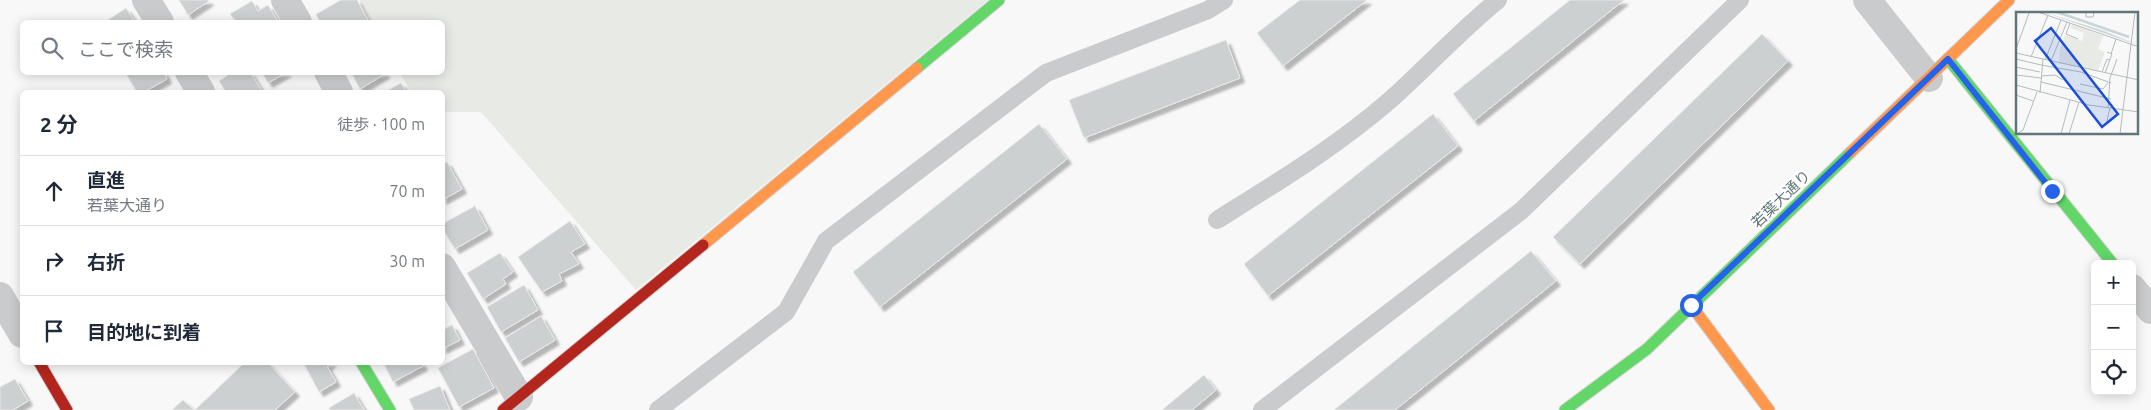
<!DOCTYPE html>
<html lang="ja">
<meta charset="utf-8">
<style>
:root{--surface:#fff;--page:#f6f6f7;--text:#1f2937;--muted:#747a83;--line:#e0e1e3}
body{margin:0;font-family:Ubuntu,"Noto Sans JP",sans-serif;background:var(--page);color:var(--text)}
.controls{position:absolute;right:15px;bottom:15px;display:grid;overflow:hidden;border-radius:8px;box-shadow:0 2px 12px #0003}
.controls button{width:45px;height:45px;display:grid;place-items:center;padding:0;border:0;border-bottom:1px solid var(--line);background:var(--surface);color:var(--text);font:25px sans-serif}
.stop{position:absolute;width:15px;height:15px;margin:-11px;border:4px solid #2563eb;border-radius:50%;background:#fff}
.stop.end{background:#2563eb;border-color:#fff;box-shadow:0 1px 5px #0008}
.list{margin:0;padding:0;list-style:none}
h2{display:flex;justify-content:space-between;align-items:center;height:65px;margin:0;padding:0 20px;font-size:21px}
h2 small{font-size:16px;font-weight:400;color:var(--muted)}
.list li{display:grid;grid-template-columns:32px 1fr auto;gap:15px;align-items:center;box-sizing:border-box;height:70px;padding:0 20px;border-top:1px solid var(--line)}
.list b{display:block;font-size:19px;white-space:nowrap}
.list p{margin:0;font-size:16px;white-space:nowrap;color:var(--muted)}
.list em{font-size:16px;font-style:normal;color:var(--muted)}
.icon{flex:none;width:28px;height:28px;fill:none;stroke:currentColor;stroke-width:2;stroke-linecap:round;stroke-linejoin:round}
.map{position:relative;flex:none;width:2151px;height:410px;overflow:hidden}
.search{position:absolute;background:var(--surface);box-shadow:0 2px 12px #0003;left:20px;top:20px;width:425px;height:55px;display:flex;align-items:center;gap:12px;box-sizing:border-box;padding:0 18px;border-radius:8px;color:var(--muted);font-size:19px}
.panel{position:absolute;background:var(--surface);box-shadow:0 2px 12px #0003;left:20px;top:90px;width:425px;height:275px;border-radius:8px}
.map>svg:first-child{display:block}
.green{fill:#e8eae6}
.building{fill:#cdd0d0;stroke:#e8e8e8;filter:url(#shadow)}
.lines{fill:none;stroke-linecap:round;stroke-linejoin:round}
.fast-casing{stroke:#d3d4d5;stroke-width:13}
.slow-casing{stroke:#d3d4d5;stroke-width:13}
.jam-casing{stroke:#d3d4d5;stroke-width:13}
.lane{stroke:#c9cbcc;stroke-width:18}
.street{stroke:#c9cbcc;stroke-width:28}
.fast{stroke:#63d668;stroke-width:11}
.slow{stroke:#ff974d;stroke-width:11}
.jam{stroke:#b3261e;stroke-width:11}
.route{stroke:#2563eb;stroke-width:6}
.labels{text-anchor:middle;stroke-width:5;stroke-linejoin:round;paint-order:stroke}
.street-label{font-size:15px;fill:#61767b;stroke:#fff}
.inset-river{fill:none;stroke:#cad5d6;stroke-width:2.5}
.inset-road{fill:none;stroke:#b3bcbe;stroke-width:1}
.view{fill:#1d4ed8;fill-opacity:0.15;stroke:#1d4ed8;stroke-width:2.5}
.inset-edge{fill:none;stroke:#61767b;stroke-width:2.5}
</style>
<div class="map">
<svg width="2151" height="410" viewBox="0 0 2151 410">
<defs>
<filter id="shadow"><feDropShadow dx="4.5" dy="4.5" stdDeviation="1" flood-color="#0004"/></filter>
</defs>
<rect width="100%" height="100%" fill="#f8f8f8"/>
<path class="green" d="M 359,0 L 988,0 L 636,290 L 481,112 L 443,112 L 442,92 L 411,92 L 400,73 L 442,72 L 442,22 L 372,22 Z"/>
<path class="building" d="M 179,0 L 208,0 L 209,1 L 188,15 Z
M 341,0 L 357,0 L 369,22 L 320,22 L 316,14 Z
M 1300,0 L 1367,0 L 1283,66 L 1257,33 Z
M 1570,0 L 1624,0 L 1474,121 L 1453,94 Z
M 252,1 L 258,11 L 268,5 L 278,22 L 236,22 L 230,14 Z
M 126,8 L 135,22 L 110,22 L 108,20 Z
M 1762,34 L 1788,61 L 1580,264 L 1553,237 Z
M 1226,40 L 1240,78 L 1084,138 L 1069,100 Z
M 125,72 L 164,72 L 167,79 L 144,92 L 137,92 Z
M 233,72 L 250,72 L 262,91 L 259,92 L 226,92 L 219,81 Z
M 262,72 L 287,72 L 268,83 Z
M 351,72 L 385,72 L 385,74 L 360,89 Z
M 401,83 L 406,92 L 385,92 Z
M 1433,114 L 1458,146 L 1268,296 L 1244,264 Z
M 1039,124 L 1067,159 L 880,307 L 853,272 Z
M 447,162 L 462,189 L 442,200 L 442,164 Z
M 475,206 L 488,230 L 455,249 L 442,228 L 442,224 Z
M 570,221 L 585,244 L 571,252 L 579,264 L 559,274 L 562,281 L 542,292 L 518,257 Z
M 1531,251 L 1556,281 L 1395,410 L 1334,410 Z
M 500,253 L 513,272 L 503,279 L 506,284 L 483,299 L 467,273 Z
M 524,285 L 538,310 L 501,332 L 487,307 Z
M 541,316 L 555,340 L 519,362 L 505,338 Z
M 452,325 L 460,340 L 442,349 L 442,330 Z
M 473,349 L 494,388 L 459,407 L 438,368 Z
M 240,362 L 267,362 L 295,392 L 275,410 L 195,410 L 242,365 Z
M 303,362 L 332,362 L 327,366 L 336,382 L 319,392 Z
M 383,362 L 421,362 L 423,366 L 393,382 Z
M 1204,375 L 1216,390 L 1192,410 L 1162,410 Z
M 15,379 L 28,401 L 13,410 L 0,410 L 0,387 Z
M 440,386 L 450,410 L 414,410 L 409,399 Z
M 354,393 L 364,410 L 330,410 L 329,408 Z
M 183,400 L 194,410 L 172,410 Z"/>
<g class="lines">
<defs>
<path id="fast" d="M 1948,59 L 2113,264
M 917,68 L 999,0
M 361,362 L 390,410
M 1565,410 L 1647,349 L 1851,152"/>
<path id="slow" d="M 1851,152 L 2009,0
M 703,245 L 917,68
M 1691,305 L 1769,410"/>
<path id="jam" d="M 39,362 L 67,410
M 503,410 L 703,245"/>
</defs>
<use href="#fast" class="fast-casing"/>
<use href="#slow" class="slow-casing"/>
<use href="#jam" class="jam-casing"/>
<path class="lane" d="M 1217,220 C 1276,183 1336,147 1389,101 C 1426,68 1459,32 1498,0
M 658,410 L 786,312 L 826,241 L 1046,73 L 1208,10 L 1224,0
M 1262,410 L 1521,211 L 1740,0"/>
<path class="street" d="M 146,0 L 160,22
M 285,0 L 298,22
M 1867,0 L 1929,78
M 189,72 L 201,92
M 328,72 L 339,92
M 442,267 L 519,397
M 2132,288 L 2151,310
M 0,296 L 22,334"/>
<use href="#fast" class="fast"/>
<use href="#slow" class="slow"/>
<use href="#jam" class="jam"/>
</g>
<g class="lines">
<path class="route" d="M 1691,305 L 1948,59 L 2052,191"/>
</g>
<g class="labels">
<g class="street-label">
<text transform="translate(1781 199) rotate(-44)" y="5">若葉大通り</text>
</g>
</g>
<g transform="translate(2016 12)">
<rect width="122" height="122" fill="#f8f8f8"/>
<path d="M 56,12 L 87,24 L 82,37 L 89,40 L 82,59 L 43,51 L 44,36 L 49,23 L 66,29 L 68,21 L 54,16 Z" fill="#e8eae6"/>
<path d="M 28,0 L 88,19 L 122,33 L 99,25 Z" fill="#cad5d6"/>
<path class="inset-river" d="M 41,0 L 113,25"/>
<path class="inset-road" d="M 22,0 L 123,35M 70,0 L 70,5 L 77,5 L 78,0M 54,11 L 50,22 L 62,27M 0,37 L 13,1M 0,41 L 27,47M 95,42 L 100,27M 15,45 L 32,3M 0,47 L 25,53M 29,48 L 45,8M 35,49 L 51,10M 25,53 L 65,60 L 95,71M 0,55 L 24,60M 86,60 L 91,47 L 94,48M 89,61 L 96,42 L 91,40M 0,63 L 25,66M 25,64 L 39,63 L 47,68M 25,70 L 95,87M 64,72 L 87,77 L 92,71M 0,73 L 73,93 L 123,100M 24,81 L 27,47 L 123,68M 0,83 L 17,89M 92,96 L 94,66 L 101,47M 90,113 L 94,96M 1,122 L 7,118 L 21,80M 45,122 L 54,88M 53,122 L 63,90M 104,122 L 119,0"/>
<path class="view" d="M 35,16 L 102,102 L 86,115 L 19,29 Z"/>
<rect width="122" height="122" class="inset-edge"/>
</g>
</svg>
<div class="controls">
<button>+</button>
<button>−</button>
<button><svg class="icon" aria-label="locate" viewBox="0 0 24 24"><circle cx="12" cy="12" r="6"/><path d="M12 2v4M12 18v4M2 12h4M18 12h4"/></svg></button>
</div>
<div class="stop" style="left:1691px;top:305px"></div>
<div class="stop end" style="left:2052px;top:191px"></div>
<div class="search"><svg class="icon" aria-label="search" viewBox="0 0 24 24"><circle cx="10" cy="10" r="6"/><path d="M15 15l6 6"/></svg>ここで検索</div>
<section class="panel">
<h2>2 分<small>徒歩 · 100 m</small></h2>
<ul class="list">
<li><svg class="icon" aria-label="ahead" viewBox="0 0 24 24"><path d="M12 20V5M6 11l6-6 6 6"/></svg><div><b>直進</b><p>若葉大通り</p></div><em>70 m</em></li>
<li><svg class="icon" aria-label="right" viewBox="0 0 24 24"><path d="M7 20v-9h11M14 6l5 5-5 5"/></svg><div><b>右折</b></div><em>30 m</em></li>
<li><svg class="icon" aria-label="arrive" viewBox="0 0 24 24"><path d="M6 21V4h12l-3 4 3 4H6"/></svg><div><b>目的地に到着</b></div></li>
</ul>
</section>
</div>
